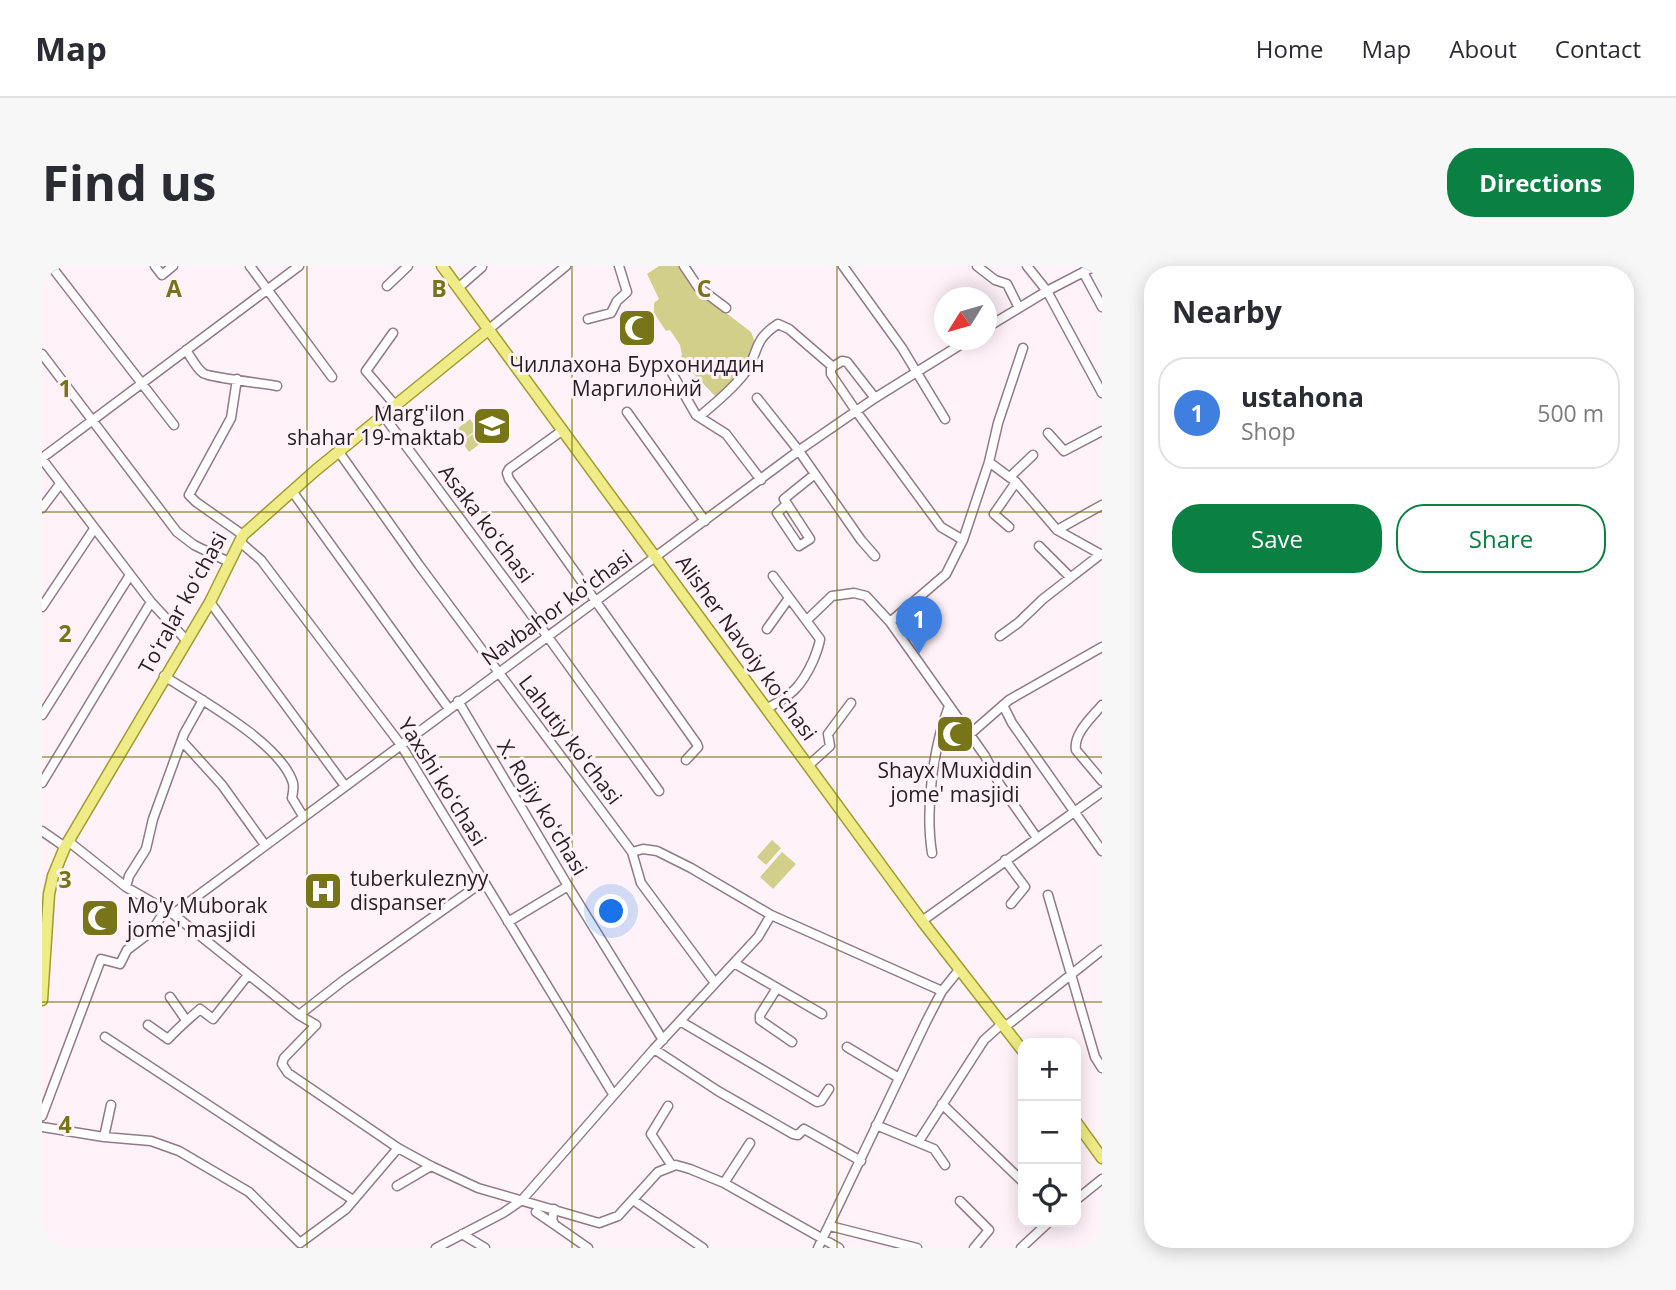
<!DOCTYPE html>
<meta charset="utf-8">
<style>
:root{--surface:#fff;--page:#f7f7f7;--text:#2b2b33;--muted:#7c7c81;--line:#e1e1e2;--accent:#0b8043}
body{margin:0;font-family:"Open Sans",sans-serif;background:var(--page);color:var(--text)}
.controls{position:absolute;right:21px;bottom:21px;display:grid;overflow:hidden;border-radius:14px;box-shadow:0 4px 18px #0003}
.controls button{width:63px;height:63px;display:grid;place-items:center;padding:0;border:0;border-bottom:2px solid var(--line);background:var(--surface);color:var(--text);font:35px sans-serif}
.compass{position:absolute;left:892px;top:21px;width:63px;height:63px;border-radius:50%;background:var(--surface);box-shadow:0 4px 18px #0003;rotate:233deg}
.you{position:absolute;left:570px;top:646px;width:24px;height:24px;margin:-18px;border:5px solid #fff;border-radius:50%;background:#1a73e8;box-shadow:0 0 0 10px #1a73e833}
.badge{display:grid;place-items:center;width:46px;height:46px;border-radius:50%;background:var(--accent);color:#fff;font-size:23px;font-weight:700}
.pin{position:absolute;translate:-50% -58px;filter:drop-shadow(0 2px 4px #0008)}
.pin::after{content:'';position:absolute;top:37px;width:24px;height:21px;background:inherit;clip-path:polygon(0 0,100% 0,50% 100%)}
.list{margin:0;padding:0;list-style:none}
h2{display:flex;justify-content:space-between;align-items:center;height:91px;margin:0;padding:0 28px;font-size:30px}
h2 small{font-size:23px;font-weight:400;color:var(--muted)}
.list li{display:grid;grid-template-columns:46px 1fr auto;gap:21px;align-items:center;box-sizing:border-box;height:112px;margin:0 14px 14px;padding:0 14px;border:2px solid var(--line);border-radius:28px}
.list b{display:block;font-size:26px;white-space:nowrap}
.list p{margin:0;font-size:23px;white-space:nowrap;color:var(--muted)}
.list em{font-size:23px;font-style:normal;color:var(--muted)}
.actions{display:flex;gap:14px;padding:21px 28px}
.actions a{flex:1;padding:16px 0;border:2px solid var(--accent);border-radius:28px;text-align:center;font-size:24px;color:var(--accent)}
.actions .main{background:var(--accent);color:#fff}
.icon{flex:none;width:38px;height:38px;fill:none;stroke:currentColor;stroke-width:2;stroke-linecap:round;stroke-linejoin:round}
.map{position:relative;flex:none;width:1060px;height:982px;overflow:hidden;border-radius:28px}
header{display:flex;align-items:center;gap:42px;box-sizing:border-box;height:98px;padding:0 35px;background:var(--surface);border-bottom:2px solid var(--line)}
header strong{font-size:33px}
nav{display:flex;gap:38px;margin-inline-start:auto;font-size:24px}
.intro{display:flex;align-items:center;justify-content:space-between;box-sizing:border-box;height:168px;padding:0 42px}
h1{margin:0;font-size:49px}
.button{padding:18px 32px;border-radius:28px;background:var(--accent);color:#fff;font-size:24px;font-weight:700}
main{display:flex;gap:42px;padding:0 42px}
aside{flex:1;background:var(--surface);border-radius:28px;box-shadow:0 4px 18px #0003}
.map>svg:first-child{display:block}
.green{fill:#d1cf8a}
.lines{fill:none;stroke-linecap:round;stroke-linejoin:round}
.minor-casing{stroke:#927987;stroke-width:11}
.major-casing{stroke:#a29a2f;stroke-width:13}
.minor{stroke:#fff;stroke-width:8}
.major{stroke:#efeb86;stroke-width:10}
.grid{fill:none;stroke:#787418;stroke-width:2;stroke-opacity:0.55}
.labels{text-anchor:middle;stroke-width:6;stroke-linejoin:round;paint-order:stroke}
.poi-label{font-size:21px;fill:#271e23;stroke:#fff3f9}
.street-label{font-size:21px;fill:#271e23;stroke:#fff3f9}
.grid-label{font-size:23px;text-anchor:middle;font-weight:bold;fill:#787418;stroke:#fff3f9;stroke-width:6;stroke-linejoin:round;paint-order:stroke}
</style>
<header>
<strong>Map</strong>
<nav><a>Home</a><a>Map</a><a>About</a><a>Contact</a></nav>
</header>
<div class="intro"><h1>Find us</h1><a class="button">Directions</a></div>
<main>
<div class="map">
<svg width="1060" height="982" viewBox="0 0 1060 982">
<rect width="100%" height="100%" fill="#fff3f9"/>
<path class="green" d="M 617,0 L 638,0 L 654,24 L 709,66 L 712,74 L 713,81 L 703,104 L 675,132 L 637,93 L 640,89 L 638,79 L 628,64 L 624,65 L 612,47 L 612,37 L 617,33 L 605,8 Z
M 428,153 L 435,163 L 419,176 L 411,166 Z
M 436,164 L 443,174 L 427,186 L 420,176 Z
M 730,574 L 739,582 L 724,599 L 715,591 Z
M 740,586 L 754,598 L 731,623 L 718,611 Z"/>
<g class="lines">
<defs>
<path id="minor" d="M 9,0 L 132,159
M 113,0 L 120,9 L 131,0
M 208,0 L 290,111
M 642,0 L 656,21 L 684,42
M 801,0 L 860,82 L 903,153
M 935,0 L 953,14 L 965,18 L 977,42
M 985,0 L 1005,25 L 1060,127
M 1041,6 L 1060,41
M 0,7 L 8,0
M 345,20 L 366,0
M 416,22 L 440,1
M 546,53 L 569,47 L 575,35 L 585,26 L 577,0
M 944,62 L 1005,25 L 1053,0
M 446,64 L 524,0
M 351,67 L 324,105 L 353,139
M 144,84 C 149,91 154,102 161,107 C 165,111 225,118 235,120
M 0,88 L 135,266 L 152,279 L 187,296
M 630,107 L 654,149 L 684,168 L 719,214
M 195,113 L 189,152 L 147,229 L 154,236 L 201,269
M 715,132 L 757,185 L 819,274 L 833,290
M 833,132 L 805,96 L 800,95 L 789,102 L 789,108 L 814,145 L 899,261 L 921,274
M 585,146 L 663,255
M 341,149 L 506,371 L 617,525
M 657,151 C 672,138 690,124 702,108 C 718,88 709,75 736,58 L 747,63 L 791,101
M 521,164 L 467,203 L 465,207 L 467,213 L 655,478 L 656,481 L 644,494
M 1006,167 L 1022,185 L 1060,165
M 297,186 L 377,299 L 590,586 L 599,617 L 673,717
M 0,192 L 257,0
M 0,193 L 109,336 L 145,375
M 947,196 L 974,216 L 1015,264 L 1060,289
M 968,211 L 991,189
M 250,225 L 407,443
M 744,239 L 735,247 L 757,280 L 768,273 L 742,233 L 773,208
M 0,242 L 18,218
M 967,261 L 952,248 L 974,216
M 1015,264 L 1060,239
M 197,275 L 219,294 L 359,479 L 571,828
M 997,280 L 1028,311
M 168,336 L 303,520
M 0,341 L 52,263
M 765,354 L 790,330 L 812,327 L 824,330 L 848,356 L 943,490 L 958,519 L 995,572
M 848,356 L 904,308 L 921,274 L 947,196 L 956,157 L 981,82
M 725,363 L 747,332
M 958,370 L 976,357 L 1001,333 L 1059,288
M 122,410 C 156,432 239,477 251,517 C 252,522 251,527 250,532 L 261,550
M 416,435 L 526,620 L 621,774
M 961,439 L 970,457 L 1060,585
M 1060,439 C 1050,451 1031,468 1034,484 L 1060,515
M 724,443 C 750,429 759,421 771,395 C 774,387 777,381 778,373 L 731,310
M 0,449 L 88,309
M 927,469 L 967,434 L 1060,381
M 140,475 L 180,519 L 223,579
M 767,499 L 788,480 L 786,468 L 809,437
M 0,517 L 109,336
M 0,565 L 23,581
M 26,575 L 84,621 L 131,648 L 257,749 L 274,759 L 242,792 L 240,798 L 246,807 L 356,882 L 389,900 L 436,922 L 557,957 L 576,950 L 616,906 L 634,899 L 648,903 L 682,917 L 797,982
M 590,586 L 601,583 L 615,585 L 649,602 L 729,649 L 900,725
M 890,587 C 883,543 891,482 907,440
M 963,594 L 983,621 L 969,638
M 84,621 L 87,610 L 104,583 L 111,553 L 142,468 L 161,434
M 1006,629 L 1053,791 L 1060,802
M 131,648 L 759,183 L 833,132 L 926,74
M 880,655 L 1060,526
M 466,656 L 526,620
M 692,697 L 780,748
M 735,722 L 718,749 L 718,754 L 750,776
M 128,731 L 144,754
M 257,749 L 302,714 L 442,615
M 638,755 L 775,836 L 779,835 L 787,823
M 106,759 L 126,773 C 137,761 147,753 158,743 L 171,753 L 206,709
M 963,761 L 1060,684
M 63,771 L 311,934
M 805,781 L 857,812
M 612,783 L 676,825 L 751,868 L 756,869 L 762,863 L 819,895
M 900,838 L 981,916
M 626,840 L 609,868 L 630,900
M 0,850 L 59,693 L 78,698 L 85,684 L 110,665 L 124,643
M 834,859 L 892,883 L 903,899
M 0,861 L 62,871 L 109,875 L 137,885 L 207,926 L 258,977 L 304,943 L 356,882
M 62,871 L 69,839
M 877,875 L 942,774 L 961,757
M 682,917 L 708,877
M 355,920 L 389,900
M 591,934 L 661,982
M 1034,934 L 1060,913
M 918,935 L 947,964 L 932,982
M 512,943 L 510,954 L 513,959 L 546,982
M 494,946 L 513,959
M 788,960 L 875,982
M 420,968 L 443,982
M 394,982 L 461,947 L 480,934 L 612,783 L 716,671 L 729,649
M 776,982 L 884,756 L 900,725 L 917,704
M 979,982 L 1007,956"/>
<path id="major" d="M 400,0 L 880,655 L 981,785
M 0,734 L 7,628 L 11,610 L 23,581 L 168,336 L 201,269 L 274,204 L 446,64
M 1034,856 L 1060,892"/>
</defs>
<use href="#minor" class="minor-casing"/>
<use href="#major" class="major-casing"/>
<use href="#minor" class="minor"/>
<use href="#major" class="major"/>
</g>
<path class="grid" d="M 265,0 L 265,982M 530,0 L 530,982M 795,0 L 795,982M 0,246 L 1060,246M 0,491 L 1060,491M 0,736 L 1060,736"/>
<defs>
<symbol id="mosque-square" viewBox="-11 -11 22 22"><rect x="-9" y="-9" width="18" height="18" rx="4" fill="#787418" stroke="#fff3f9"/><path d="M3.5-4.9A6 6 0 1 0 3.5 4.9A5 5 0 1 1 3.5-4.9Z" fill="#fff"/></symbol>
<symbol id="school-square" viewBox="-11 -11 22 22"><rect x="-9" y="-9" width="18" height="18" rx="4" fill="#787418" stroke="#fff3f9"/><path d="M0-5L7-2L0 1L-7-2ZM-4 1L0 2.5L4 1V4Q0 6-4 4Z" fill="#fff"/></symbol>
<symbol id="hospital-square" viewBox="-11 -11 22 22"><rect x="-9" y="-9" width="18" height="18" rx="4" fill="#787418" stroke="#fff3f9"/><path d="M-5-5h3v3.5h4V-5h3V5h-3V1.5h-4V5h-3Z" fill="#fff"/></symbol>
</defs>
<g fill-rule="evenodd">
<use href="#mosque-square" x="573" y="40" width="44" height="44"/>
<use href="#school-square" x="428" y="138" width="44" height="44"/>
<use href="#mosque-square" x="891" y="446" width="44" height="44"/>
<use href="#hospital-square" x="259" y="603" width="44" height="44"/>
<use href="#mosque-square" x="36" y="630" width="44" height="44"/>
</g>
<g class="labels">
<g class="poi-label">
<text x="595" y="106">Чиллахона Бурхониддин<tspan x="595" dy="24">Маргилоний</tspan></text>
<text x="423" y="155" text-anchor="end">Marg'ilon<tspan x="423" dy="24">shahar 19-maktab</tspan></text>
<text x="913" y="512">Shayx Muxiddin<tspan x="913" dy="24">jome' masjidi</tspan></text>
<text x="308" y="620" text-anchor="start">tuberkuleznyy<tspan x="308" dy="24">dispanser</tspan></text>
<text x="85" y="647" text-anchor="start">Mo'y Muborak<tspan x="85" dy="24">jome' masjidi</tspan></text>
</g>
<g class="street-label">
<text transform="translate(444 258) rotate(53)" y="7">Asaka koʻchasi</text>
<text transform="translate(141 337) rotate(-61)" y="7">Toʻralar koʻchasi</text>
<text transform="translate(515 342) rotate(-36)" y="7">Navbahor koʻchasi</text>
<text transform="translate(704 382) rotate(54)" y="7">Alisher Navoiy koʻchasi</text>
<text transform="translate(528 474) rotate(53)" y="7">Lahutiy koʻchasi</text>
<text transform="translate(400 516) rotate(58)" y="7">Yaxshi koʻchasi</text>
<text transform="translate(500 542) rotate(59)" y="7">X. Rojiy koʻchasi</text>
</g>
</g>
<g class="grid-label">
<text x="132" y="31">A</text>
<text x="397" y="31">B</text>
<text x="662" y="31">C</text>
<text x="23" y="131">1</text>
<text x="23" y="376">2</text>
<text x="23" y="622">3</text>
<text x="23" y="867">4</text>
</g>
</svg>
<div class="controls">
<button>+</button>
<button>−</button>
<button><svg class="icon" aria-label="locate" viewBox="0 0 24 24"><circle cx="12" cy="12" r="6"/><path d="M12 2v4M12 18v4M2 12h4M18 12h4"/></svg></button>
</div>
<svg class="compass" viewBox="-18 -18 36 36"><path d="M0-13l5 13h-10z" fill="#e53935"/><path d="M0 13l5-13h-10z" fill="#7c7c81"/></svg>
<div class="you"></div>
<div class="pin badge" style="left:877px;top:388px;background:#3f7fe0">1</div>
</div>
<aside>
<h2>Nearby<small></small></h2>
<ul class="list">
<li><span class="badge" style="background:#3f7fe0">1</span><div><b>ustahona</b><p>Shop</p></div><em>500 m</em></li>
</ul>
<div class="actions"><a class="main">Save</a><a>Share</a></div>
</aside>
</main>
